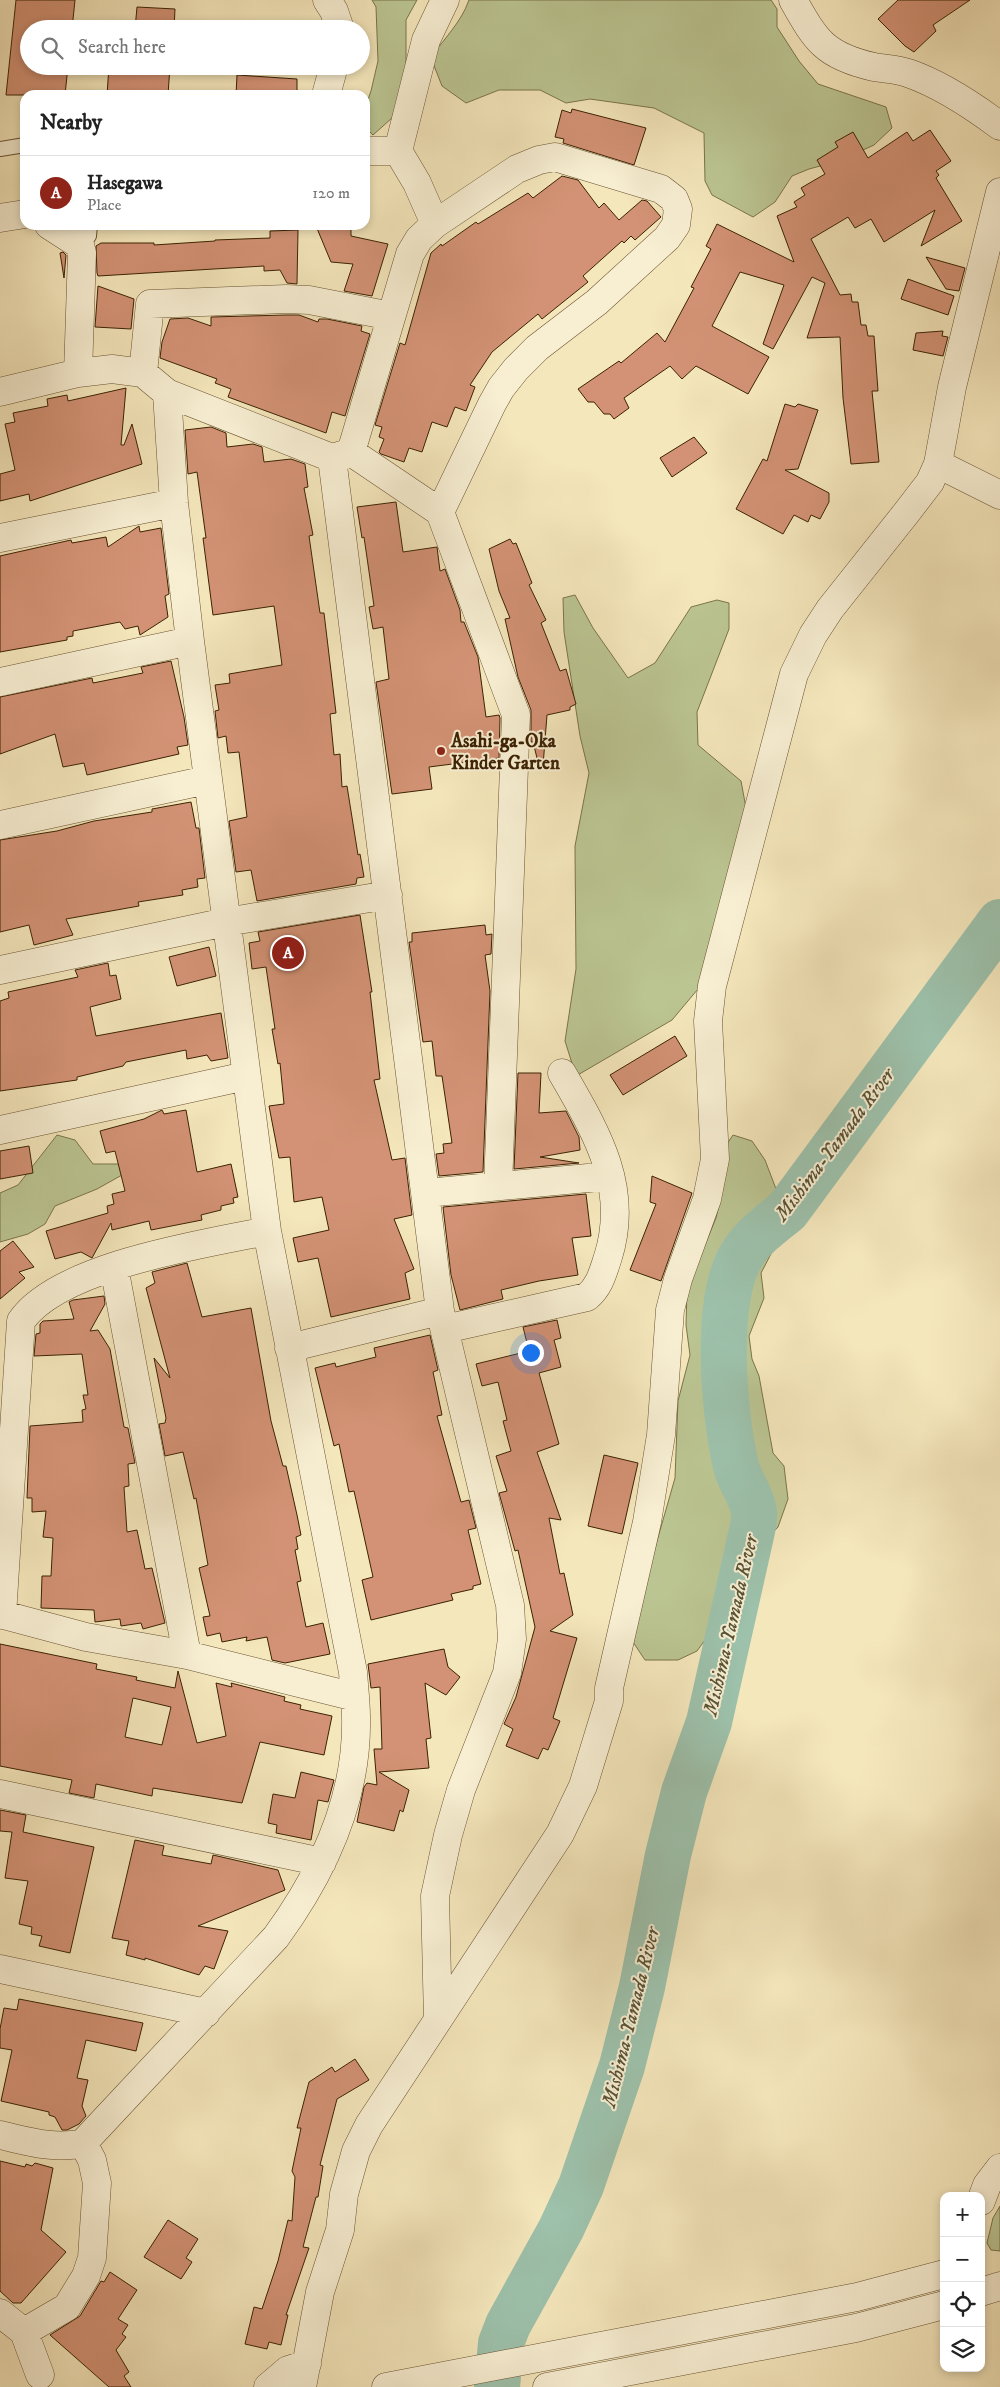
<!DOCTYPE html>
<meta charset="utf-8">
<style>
:root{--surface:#fff;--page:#f6f6f6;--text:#222;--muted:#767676;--line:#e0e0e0;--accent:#8f2418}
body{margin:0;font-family:"IM FELL DW Pica",serif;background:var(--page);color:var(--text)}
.controls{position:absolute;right:15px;bottom:15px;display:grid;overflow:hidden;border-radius:10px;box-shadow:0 2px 8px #0003}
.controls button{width:45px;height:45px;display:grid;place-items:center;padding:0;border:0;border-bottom:1px solid var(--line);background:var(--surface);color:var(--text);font:25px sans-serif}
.you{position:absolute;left:530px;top:1352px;width:18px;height:18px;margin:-12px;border:4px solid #fff;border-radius:50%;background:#1a73e8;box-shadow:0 0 0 8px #1a73e833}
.badge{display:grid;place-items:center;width:32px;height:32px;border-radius:50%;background:var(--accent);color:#fff;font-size:16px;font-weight:700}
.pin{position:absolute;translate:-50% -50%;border:2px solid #fff;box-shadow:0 1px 5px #0006}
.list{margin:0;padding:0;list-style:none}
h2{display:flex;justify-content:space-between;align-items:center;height:65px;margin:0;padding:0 20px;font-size:21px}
h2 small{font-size:16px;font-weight:400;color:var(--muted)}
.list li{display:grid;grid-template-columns:32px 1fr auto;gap:15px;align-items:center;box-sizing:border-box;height:75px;padding:0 20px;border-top:1px solid var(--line)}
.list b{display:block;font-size:19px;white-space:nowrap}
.list p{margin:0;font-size:16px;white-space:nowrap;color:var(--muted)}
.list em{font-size:16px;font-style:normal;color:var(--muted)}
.icon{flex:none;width:28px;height:28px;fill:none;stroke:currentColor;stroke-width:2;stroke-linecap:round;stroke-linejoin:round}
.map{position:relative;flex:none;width:1000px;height:2387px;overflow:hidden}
.search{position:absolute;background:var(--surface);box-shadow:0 2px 8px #0003;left:20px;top:20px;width:350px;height:55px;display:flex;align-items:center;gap:12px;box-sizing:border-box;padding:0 18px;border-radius:28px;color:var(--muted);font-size:19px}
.panel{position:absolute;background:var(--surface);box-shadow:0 2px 8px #0003;left:20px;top:90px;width:350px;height:140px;border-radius:15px}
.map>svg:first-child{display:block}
.green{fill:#bbc592;stroke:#7b744a}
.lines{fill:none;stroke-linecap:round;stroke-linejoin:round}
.river{stroke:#9dc1ab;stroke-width:46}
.building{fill:#d39275;stroke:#3b2203;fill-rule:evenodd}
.service-casing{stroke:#6a5331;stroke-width:16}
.minor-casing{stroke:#6a5331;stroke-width:29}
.tertiary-casing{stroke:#6a5331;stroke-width:29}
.service{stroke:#f8efd3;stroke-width:14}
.minor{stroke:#f8efd3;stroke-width:28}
.tertiary{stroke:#f8efd3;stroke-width:28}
.poi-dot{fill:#8f2418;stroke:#f8efd3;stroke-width:2}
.labels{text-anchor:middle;stroke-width:4;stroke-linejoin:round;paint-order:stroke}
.poi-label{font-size:19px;font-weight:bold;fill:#3b2203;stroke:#f8efd3;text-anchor:start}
.water-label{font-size:20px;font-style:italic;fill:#585235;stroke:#f8efd3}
</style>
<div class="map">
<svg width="1000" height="2387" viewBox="0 0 1000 2387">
<rect width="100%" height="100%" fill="#f5e7bc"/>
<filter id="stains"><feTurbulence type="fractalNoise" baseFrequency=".004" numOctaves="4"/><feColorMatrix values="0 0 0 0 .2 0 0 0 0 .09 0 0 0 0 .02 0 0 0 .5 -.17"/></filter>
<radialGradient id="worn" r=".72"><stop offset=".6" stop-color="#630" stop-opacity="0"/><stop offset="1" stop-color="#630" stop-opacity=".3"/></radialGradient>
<path class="green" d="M 372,0 L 417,0 L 406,20 L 406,75 L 392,118 L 373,135 L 365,127 L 365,108 L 371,91 L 378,61 L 376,7 Z
M 469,0 L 771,0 L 777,9 L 777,27 L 799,61 L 818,84 L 886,107 L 892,128 L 874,145 L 839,161 L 809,169 L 792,176 L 775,202 L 753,217 L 712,195 L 705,181 L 704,133 L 654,108 L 590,99 L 566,103 L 540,90 L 499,90 L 466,103 L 442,86 L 431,58 C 444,38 461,23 469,0 Z
M 575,595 L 593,628 L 628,678 L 655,663 L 691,607 L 717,600 L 729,603 L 729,629 L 697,712 L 698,745 L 741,781 L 751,835 L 698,989 L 672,1020 L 576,1076 L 565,1041 L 576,969 L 575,846 L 589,773 L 580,736 L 564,632 L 563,598 Z
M 57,1135 L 75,1140 L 93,1164 L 120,1164 L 122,1175 L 97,1189 L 55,1206 L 45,1224 L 28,1234 L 0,1242 L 0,1193 L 18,1185 Z
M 733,1135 L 752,1141 L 765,1160 L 781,1202 L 782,1233 L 761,1273 L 764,1298 L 749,1336 L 752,1359 L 759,1376 L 773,1453 L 784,1466 L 788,1499 L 778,1527 L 760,1546 L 724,1570 L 722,1585 L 728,1608 L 697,1651 L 678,1660 L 645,1660 L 633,1642 L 643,1590 L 675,1478 L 678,1401 L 690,1355 L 686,1325 L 687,1289 L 716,1218 L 722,1192 L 725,1147 Z
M 1000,2206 L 1000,2251 L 991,2250 L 987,2243 L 993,2218 Z"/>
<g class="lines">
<path class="river" d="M 497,2387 L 501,2343 L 508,2325 L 561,2229 L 581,2186 L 622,2066 L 642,1987 L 668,1855 L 684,1792 L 709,1722 L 752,1531 C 753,1525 755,1518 754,1512 C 752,1496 740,1482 736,1466 C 724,1415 713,1297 743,1253 C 754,1236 772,1223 787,1211 L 1000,922"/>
</g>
<path class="building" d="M 16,0 L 75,0 L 72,29 L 29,29 L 29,66 L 68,66 L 65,95 L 6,95 Z
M 898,0 L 970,0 L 933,25 L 936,31 L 914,52 L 905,46 L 878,19 Z
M 137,7 L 175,9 L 174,29 L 135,29 Z
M 109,66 L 170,66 L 168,95 L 107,95 Z
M 237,75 L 297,79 L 297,95 L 236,95 Z
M 572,109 L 646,128 L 634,165 L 563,143 L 564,139 L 555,137 L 562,110 L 571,113 Z
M 930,130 L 951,161 L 936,171 L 939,175 L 936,178 L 962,221 L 921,246 L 935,210 L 884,242 L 871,219 L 855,228 L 848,217 L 811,239 L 840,295 L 851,294 L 852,302 L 858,302 L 861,325 L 866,325 L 868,336 L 874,336 L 878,391 L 872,391 L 879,462 L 851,464 L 843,398 L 840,337 L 807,338 L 825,283 L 812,277 L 773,349 L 763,344 L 784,285 L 740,272 L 712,326 L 769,357 L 748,394 L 696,366 L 682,379 L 670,366 L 624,398 L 629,408 L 614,419 L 610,414 L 604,414 L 594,402 L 588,402 L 578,389 L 619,361 L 621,363 L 657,333 L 665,342 L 694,288 L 691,287 L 711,249 L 706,246 L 717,224 L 794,262 L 777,216 L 797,207 L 794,202 L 805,195 L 801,188 L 825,174 L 817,160 L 838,147 L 835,142 L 853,132 L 868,158 L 907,132 L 913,141 Z
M 562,176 L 578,180 L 599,208 L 604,203 L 619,220 L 642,200 L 647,201 L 661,217 L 635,240 L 631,236 L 624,243 L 622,241 L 583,276 L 588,282 L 542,319 L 538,314 L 492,352 L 470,385 L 475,387 L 466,411 L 455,407 L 447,427 L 432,422 L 422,452 L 409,448 L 404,462 L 381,454 L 379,452 L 384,439 L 379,437 L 382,427 L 375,425 L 400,343 L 405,345 L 431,253 L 441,244 L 442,246 L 476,222 L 478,224 L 528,193 L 533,198 Z
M 316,226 L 351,229 L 351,236 L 388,244 L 372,296 L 344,291 L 353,264 L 331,262 Z
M 298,230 L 297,284 L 287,283 L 280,270 L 264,271 L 264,266 L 98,276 L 97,273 L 96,246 L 101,243 L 154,243 L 154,245 L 215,241 L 215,240 L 270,238 L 270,231 Z
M 63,252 L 66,255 L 64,278 L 60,253 Z
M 926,257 L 965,268 L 959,291 L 946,289 Z
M 908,279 L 954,296 L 948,315 L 901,299 Z
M 98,286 L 134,299 L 131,329 L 95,327 Z
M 286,315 L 299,315 L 318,322 L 319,319 L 327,319 L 362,326 L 361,331 L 370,334 L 345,416 L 332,412 L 326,433 L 228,397 L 231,389 L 215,383 L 217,379 L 160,358 L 162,342 L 170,319 L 188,318 L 211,326 L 211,317 Z
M 943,331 L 942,336 L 948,337 L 943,356 L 913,350 L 916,333 Z
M 126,388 L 121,445 L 124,445 L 132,424 L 142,464 L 30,501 L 29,494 L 0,501 L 0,474 L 15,470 L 5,424 L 15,422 L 13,413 L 48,406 L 47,399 L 67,395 L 68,401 Z
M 785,404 L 795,407 L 798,404 L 818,410 L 798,469 L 785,470 L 829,493 L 829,502 L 820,519 L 811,515 L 808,522 L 794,515 L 783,534 L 736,509 L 763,459 L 767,461 Z
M 211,427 L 226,433 L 227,447 L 253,444 L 262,447 L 264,462 L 291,459 L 305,464 L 308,487 L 304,488 L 313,535 L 309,536 L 320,613 L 324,613 L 336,713 L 330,714 L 334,755 L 340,754 L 342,787 L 347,786 L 358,855 L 360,854 L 364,877 L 357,878 L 356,884 L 257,901 L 251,870 L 236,872 L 229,821 L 247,817 L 239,752 L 228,753 L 226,736 L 218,738 L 215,711 L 219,710 L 215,685 L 230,683 L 229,674 L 282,665 L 274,606 L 213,615 L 203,538 L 206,538 L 197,472 L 188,474 L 185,430 Z
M 694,437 L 707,453 L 672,477 L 660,458 Z
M 396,502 L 403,552 L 437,547 L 440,571 L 445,569 L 460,610 L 461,622 L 464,622 L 478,657 L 486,717 L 499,715 L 500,718 L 499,758 L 429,767 L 432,789 L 392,794 L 376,682 L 389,679 L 383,627 L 373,629 L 369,607 L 374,606 L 364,537 L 362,538 L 357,507 Z
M 139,526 L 140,532 L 161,528 L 169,594 L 165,596 L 168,617 L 140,635 L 138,626 L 125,629 L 120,622 L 73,631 L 73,636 L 67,637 L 67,640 L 0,652 L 0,556 L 71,540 L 72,543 L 106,537 L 108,547 Z
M 510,539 L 513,544 L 516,543 L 532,583 L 529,585 L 546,620 L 541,623 L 560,671 L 566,669 L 576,704 L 570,707 L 570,710 L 547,715 L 543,766 L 539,766 L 533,742 L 531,742 L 531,710 L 518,677 L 505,619 L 510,618 L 499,591 L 489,549 Z
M 171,661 L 184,717 L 188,745 L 177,747 L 179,754 L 87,775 L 84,763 L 63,767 L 55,734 L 0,754 L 0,697 L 92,678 L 93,683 L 143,673 L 141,667 Z
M 191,802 L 196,828 L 199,828 L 205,878 L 197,879 L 198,887 L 182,890 L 183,895 L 138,902 L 139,906 L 66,919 L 73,935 L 34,945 L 29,925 L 0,932 L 0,840 L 57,831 L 94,821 L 152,812 L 152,809 Z
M 360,915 L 372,992 L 370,992 L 380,1079 L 374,1080 L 392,1160 L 405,1158 L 412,1215 L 394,1219 L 414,1269 L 405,1273 L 410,1299 L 331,1317 L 318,1258 L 298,1262 L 293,1238 L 329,1230 L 322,1197 L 294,1202 L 290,1157 L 279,1158 L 269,1106 L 284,1104 L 280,1063 L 278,1064 L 272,1029 L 275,1029 L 266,967 L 252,969 L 249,943 L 260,941 L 258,932 Z
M 485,925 L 486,935 L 492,934 L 491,954 L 485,955 L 490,991 L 483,1172 L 439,1176 L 436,1154 L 444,1153 L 443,1144 L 452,1143 L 442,1076 L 436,1076 L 432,1041 L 423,1042 L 409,942 L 412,942 L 412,933 Z
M 209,947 L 216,976 L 177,986 L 169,957 Z
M 108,963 L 110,976 L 116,975 L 121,999 L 90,1007 L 96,1036 L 221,1013 L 228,1058 L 211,1061 L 207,1055 L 187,1059 L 186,1050 L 126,1062 L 123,1066 L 77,1077 L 77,1080 L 0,1091 L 0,1001 L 9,998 L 8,992 L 78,977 L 75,970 Z
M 675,1036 L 687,1056 L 623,1095 L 610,1075 Z
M 518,1073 L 541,1073 L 539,1113 L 566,1111 L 579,1137 L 580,1150 L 540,1157 L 579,1163 L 514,1169 Z
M 162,1110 L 164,1114 L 186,1110 L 197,1172 L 231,1164 L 238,1197 L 233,1198 L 234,1203 L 221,1206 L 221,1210 L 201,1215 L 202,1220 L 151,1230 L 149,1221 L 112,1230 L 111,1223 L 92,1258 L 81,1252 L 55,1259 L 46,1231 L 108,1213 L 107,1206 L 114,1204 L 112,1194 L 125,1191 L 115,1151 L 106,1153 L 100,1131 L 144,1119 Z
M 29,1146 L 33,1173 L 0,1179 L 0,1151 Z
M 652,1176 L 692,1193 L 661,1281 L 630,1270 L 656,1204 L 650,1202 Z
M 586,1194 L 591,1236 L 572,1238 L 578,1275 L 539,1281 L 501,1290 L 503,1299 L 460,1310 L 451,1275 L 443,1207 Z
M 13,1241 L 34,1267 L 19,1272 L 25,1278 L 0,1299 L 0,1251 Z
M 187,1263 L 202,1317 L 251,1308 L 271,1421 L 283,1466 L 286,1466 L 297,1515 L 301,1535 L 296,1537 L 298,1549 L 295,1550 L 301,1581 L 297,1582 L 306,1627 L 323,1623 L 330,1654 L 285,1663 L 272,1660 L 267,1637 L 246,1641 L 247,1637 L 222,1642 L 220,1633 L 207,1636 L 203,1617 L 210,1616 L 199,1568 L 208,1565 L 196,1498 L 194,1499 L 183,1452 L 165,1456 L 159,1424 L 165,1423 L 166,1418 L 154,1358 L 170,1378 L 146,1288 L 155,1283 L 152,1272 Z
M 104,1296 L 105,1304 L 90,1331 L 98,1330 L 110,1349 L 124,1427 L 128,1428 L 135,1463 L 128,1464 L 129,1486 L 124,1487 L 127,1532 L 137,1530 L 145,1569 L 152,1568 L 165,1623 L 143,1629 L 141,1623 L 121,1626 L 120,1619 L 95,1622 L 94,1610 L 41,1608 L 42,1576 L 51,1576 L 53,1538 L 43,1537 L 46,1511 L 32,1512 L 32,1498 L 27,1498 L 30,1426 L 83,1422 L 82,1410 L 86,1409 L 83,1395 L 88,1395 L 82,1354 L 34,1356 L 36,1334 L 40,1333 L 40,1324 L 43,1321 L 74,1319 L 69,1302 L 73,1300 Z
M 557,1320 L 561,1338 L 554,1340 L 561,1367 L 539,1373 L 559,1444 L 537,1452 L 561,1520 L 549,1518 L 560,1574 L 564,1573 L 573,1615 L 550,1631 L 577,1638 L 553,1718 L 560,1721 L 548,1750 L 543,1748 L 538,1759 L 506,1746 L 513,1729 L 504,1724 L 516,1697 L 535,1627 L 518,1550 L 515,1551 L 499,1493 L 507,1491 L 496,1456 L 511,1451 L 503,1421 L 507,1420 L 498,1382 L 482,1386 L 476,1364 L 529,1351 L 523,1327 Z
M 430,1335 L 438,1370 L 433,1372 L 442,1415 L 437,1416 L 461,1502 L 469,1500 L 476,1528 L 468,1530 L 481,1584 L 473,1586 L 473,1589 L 451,1594 L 453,1600 L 371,1620 L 362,1580 L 373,1577 L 354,1491 L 349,1492 L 339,1444 L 334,1446 L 315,1368 L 335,1363 L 336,1367 L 376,1357 L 374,1348 Z
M 604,1455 L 638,1463 L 622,1534 L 588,1526 Z
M 0,1644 L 97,1664 L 96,1669 L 137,1677 L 136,1680 L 175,1688 L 178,1671 L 197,1743 L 226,1736 L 216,1683 L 232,1687 L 231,1683 L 285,1697 L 284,1701 L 301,1705 L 300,1709 L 332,1716 L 324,1755 L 260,1742 L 242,1803 L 153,1788 L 152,1796 L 96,1784 L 94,1798 L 69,1793 L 72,1780 L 0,1766 ZM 133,1698 L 171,1707 L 162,1745 L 125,1737 Z
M 444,1649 L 448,1667 L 460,1677 L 446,1695 L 425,1683 L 431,1738 L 426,1739 L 429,1768 L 379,1772 L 409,1790 L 403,1812 L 400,1810 L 394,1831 L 357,1822 L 364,1787 L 367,1783 L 377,1785 L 374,1749 L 382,1749 L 380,1687 L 371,1688 L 368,1664 Z
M 301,1772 L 334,1780 L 328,1802 L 318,1800 L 311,1840 L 276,1833 L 277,1825 L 268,1823 L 273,1794 L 295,1798 Z
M 0,1810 L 26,1815 L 23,1832 L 94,1847 L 70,1953 L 39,1946 L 42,1936 L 31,1934 L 32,1927 L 19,1924 L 28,1881 L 5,1878 L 12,1832 L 0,1831 Z
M 135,1840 L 164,1846 L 162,1855 L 211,1864 L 213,1855 L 278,1870 L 285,1890 L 198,1926 L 228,1931 L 214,1969 L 205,1966 L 199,1975 L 145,1958 L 145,1960 L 126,1955 L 129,1941 L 112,1938 Z
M 19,1999 L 143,2023 L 136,2051 L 86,2040 L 77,2078 L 88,2080 L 82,2106 L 86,2116 L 79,2124 L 67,2130 L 62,2130 L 55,2117 L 49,2115 L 49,2112 L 1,2101 L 12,2050 L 0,2048 L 0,2029 L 4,2008 L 17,2010 Z
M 355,2059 L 369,2080 L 337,2099 L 320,2165 L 323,2166 L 318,2197 L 316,2197 L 303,2247 L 309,2248 L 286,2315 L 288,2315 L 281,2345 L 269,2342 L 267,2349 L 245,2344 L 254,2307 L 262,2309 L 278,2261 L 288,2220 L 292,2221 L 295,2177 L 292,2171 L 301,2128 L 297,2128 L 309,2082 L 332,2067 L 335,2072 Z
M 0,2161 L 25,2167 L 26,2164 L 32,2166 L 35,2163 L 53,2168 L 41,2230 L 66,2252 L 21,2303 L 13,2303 L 0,2291 Z
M 168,2220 L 198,2239 L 186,2258 L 192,2262 L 181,2279 L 144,2257 Z
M 110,2272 L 137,2290 L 118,2319 L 128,2325 L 122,2334 L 126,2337 L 116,2350 L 129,2372 L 124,2376 L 131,2387 L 109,2387 L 50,2335 L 80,2316 L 101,2281 L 104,2282 Z"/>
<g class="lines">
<defs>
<path id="service" d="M 0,149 L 25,145
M 80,245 L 89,236 L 90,225"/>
<path id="minor" d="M 327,0 L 334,11 L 340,29
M 793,0 C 816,41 825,56 874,67 C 885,69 897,69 908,73 C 940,84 972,105 1000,126
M 326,95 L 334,66
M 365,151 L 398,151 L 426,40 L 445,0
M 0,218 L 25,214
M 49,225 L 80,245 L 82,253 L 78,373
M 143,373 L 150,304 L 286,299 L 309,300 L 391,316
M 0,392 L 78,373 L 112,369 L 143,373 L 167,393 L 332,458 L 351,452 L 440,512 L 492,404 L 501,388 L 516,369 L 537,348 L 597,302 L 667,238 L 676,225 L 678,209 L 674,199 L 661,189 L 555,157 L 539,160 L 517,169 L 435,224
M 351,452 L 410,254 L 419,239 L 435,224 L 417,183 L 398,151
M 332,458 L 440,1311 L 510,1605 L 512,1639 L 507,1673 L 461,1790 L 448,1835 L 435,1896 L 438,2020
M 440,512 L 516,715 L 498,1186
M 0,538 L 174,503
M 0,682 L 190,641
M 0,825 L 207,780
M 0,970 L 226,922 L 388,895
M 0,1130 L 246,1076
M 426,1193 L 610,1176
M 114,1267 L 187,1655
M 445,1329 L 587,1297 C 600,1286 603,1272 608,1257 C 630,1187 596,1132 562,1073
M 289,1348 L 440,1311
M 0,1614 L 86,1637 L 187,1655 L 355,1697
M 2,1615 L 21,1321 C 59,1266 203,1244 267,1231
M 0,1794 L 322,1862
M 0,1969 L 206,2013
M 0,2135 C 27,2141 55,2150 83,2143 L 276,1937 C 322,1874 358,1798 356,1717 C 356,1702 354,1687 353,1672 L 267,1231 L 190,641 L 174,503 L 167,393
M 981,2201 L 987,2185 L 1000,2168
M 0,2313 L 24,2332 L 40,2375
M 24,2332 L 67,2307 L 86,2276 L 92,2258 L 97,2183 L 92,2160 L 83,2143
M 268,2387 L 288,2370 L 307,2364
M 302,2387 L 320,2292 L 340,2230 L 344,2194 L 356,2151 L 369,2125 L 560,1834 L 583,1786 L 609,1701 L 609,1688 L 647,1522 L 661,1435 L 670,1310 L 678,1279 L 707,1199 L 715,1159 L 708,1021 L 712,986 L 794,674 L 813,635 L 830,609 L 907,512 L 930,482 L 938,464 L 952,387 L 1000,192
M 386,2387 L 857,2297 L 944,2274"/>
<path id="tertiary" d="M 938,464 L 1000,495
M 981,2292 L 1000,2286
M 547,2387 L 856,2328 L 944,2305"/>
</defs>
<use href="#service" class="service-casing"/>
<use href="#minor" class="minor-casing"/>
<use href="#tertiary" class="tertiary-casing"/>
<use href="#service" class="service"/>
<use href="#minor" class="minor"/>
<use href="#tertiary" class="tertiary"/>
</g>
<circle class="poi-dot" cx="441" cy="751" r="5"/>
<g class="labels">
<g class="poi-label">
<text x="451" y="747">Asahi-ga-Oka<tspan x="451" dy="22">Kinder Garten</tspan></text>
</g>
<g class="water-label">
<text transform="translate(834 1144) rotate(-53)" y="7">Mishima-Yamada River</text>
<text transform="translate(730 1625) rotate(-77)" y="7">Mishima-Yamada River</text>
<text transform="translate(630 2017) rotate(-76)" y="7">Mishima-Yamada River</text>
</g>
</g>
<rect width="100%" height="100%" filter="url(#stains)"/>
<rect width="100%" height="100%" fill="url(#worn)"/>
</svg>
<div class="controls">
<button>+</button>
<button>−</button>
<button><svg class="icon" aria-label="locate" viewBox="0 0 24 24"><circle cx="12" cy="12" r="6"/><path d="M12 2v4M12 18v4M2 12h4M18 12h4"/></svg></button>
<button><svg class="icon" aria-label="layers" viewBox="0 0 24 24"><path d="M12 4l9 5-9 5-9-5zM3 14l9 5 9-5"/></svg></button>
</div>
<div class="you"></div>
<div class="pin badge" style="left:288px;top:953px">A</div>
<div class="search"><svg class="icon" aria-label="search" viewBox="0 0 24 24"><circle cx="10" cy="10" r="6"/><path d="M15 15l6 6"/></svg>Search here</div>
<section class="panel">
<h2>Nearby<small></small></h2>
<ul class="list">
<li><span class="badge">A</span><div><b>Hasegawa</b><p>Place</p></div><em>120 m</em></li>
</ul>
</section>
</div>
